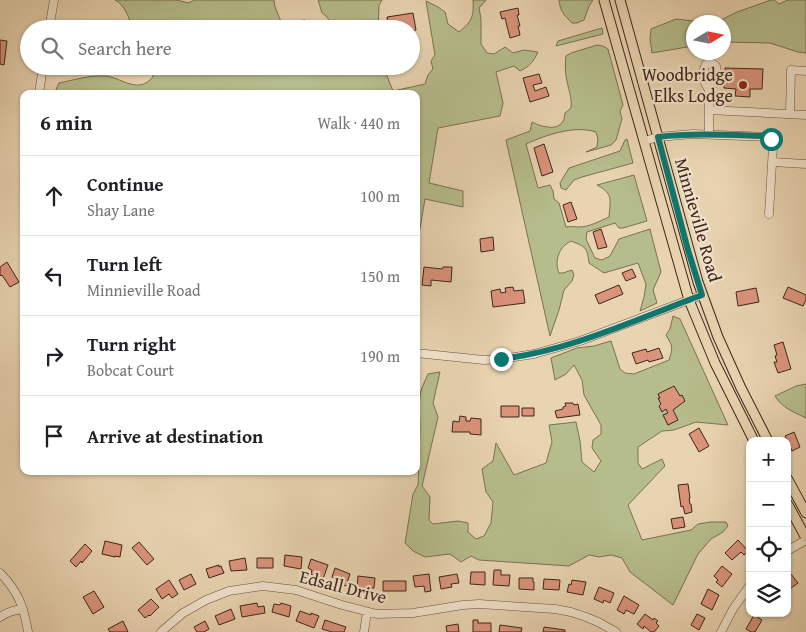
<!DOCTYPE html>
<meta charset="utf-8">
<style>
:root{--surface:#fff;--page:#f2f2f2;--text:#202124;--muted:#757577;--line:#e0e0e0}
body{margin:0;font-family:"Gentium Book Plus",serif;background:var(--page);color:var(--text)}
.controls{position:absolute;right:15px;bottom:15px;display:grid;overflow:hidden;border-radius:10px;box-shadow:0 1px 4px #0004}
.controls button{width:45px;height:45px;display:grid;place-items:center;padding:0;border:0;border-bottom:1px solid var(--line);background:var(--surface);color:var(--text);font:25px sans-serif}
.compass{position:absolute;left:686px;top:15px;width:45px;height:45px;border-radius:50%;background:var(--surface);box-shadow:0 1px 4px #0004;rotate:80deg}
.stop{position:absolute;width:15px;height:15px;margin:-11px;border:4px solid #0f766e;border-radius:50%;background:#fff}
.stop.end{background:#0f766e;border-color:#fff;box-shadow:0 1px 5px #0008}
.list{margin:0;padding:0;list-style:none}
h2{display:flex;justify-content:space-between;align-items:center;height:65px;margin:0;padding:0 20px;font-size:21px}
h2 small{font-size:16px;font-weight:400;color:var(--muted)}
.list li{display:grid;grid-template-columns:32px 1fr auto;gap:15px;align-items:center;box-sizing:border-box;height:80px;padding:0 20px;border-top:1px solid var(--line)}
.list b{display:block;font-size:19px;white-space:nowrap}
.list p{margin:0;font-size:16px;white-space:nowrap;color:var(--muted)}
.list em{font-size:16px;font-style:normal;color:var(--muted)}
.icon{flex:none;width:28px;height:28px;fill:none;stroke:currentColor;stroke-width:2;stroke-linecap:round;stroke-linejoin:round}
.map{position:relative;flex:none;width:806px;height:632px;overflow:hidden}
.search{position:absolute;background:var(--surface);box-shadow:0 1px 4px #0004;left:20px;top:20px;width:400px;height:55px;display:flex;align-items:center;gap:12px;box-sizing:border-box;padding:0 18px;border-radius:28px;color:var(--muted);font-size:19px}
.panel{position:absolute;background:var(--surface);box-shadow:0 1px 4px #0004;left:20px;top:90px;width:400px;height:385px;border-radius:10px}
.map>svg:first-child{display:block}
.green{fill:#b6bd8c;stroke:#7a7152}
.building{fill:#db947c;stroke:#3e2519}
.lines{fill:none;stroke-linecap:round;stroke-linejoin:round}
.minor-casing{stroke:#69513f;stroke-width:9}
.major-casing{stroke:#3e2519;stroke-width:11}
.minor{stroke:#f1e3cc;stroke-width:8}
.major{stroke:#e9d4b1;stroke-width:9}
.route{stroke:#0f766e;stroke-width:6}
.poi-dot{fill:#8f2418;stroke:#f1e3cc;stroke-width:2}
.labels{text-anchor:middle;stroke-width:4.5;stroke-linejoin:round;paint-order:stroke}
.poi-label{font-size:18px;fill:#3e2519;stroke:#f1e3cc;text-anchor:end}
.street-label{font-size:18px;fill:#3e2519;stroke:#f1e3cc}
</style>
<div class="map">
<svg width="806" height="632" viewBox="0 0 806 632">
<rect width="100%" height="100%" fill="#e9d4b1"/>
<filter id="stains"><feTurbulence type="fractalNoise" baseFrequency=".004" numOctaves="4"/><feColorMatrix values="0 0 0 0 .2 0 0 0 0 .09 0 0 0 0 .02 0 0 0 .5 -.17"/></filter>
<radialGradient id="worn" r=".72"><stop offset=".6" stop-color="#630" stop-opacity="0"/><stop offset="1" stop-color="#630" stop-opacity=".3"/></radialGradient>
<path class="green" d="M 115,0 L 177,0 L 188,3 L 195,0 L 274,0 L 275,7 L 284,29 L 133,29 C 129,18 125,5 115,0 Z
M 318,0 L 382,0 L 379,5 L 378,29 L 330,29 C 331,21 328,17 322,13 Z
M 473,0 L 486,0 L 479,8 L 481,19 L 481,44 L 487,53 L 494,54 L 505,47 L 513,53 L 524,50 L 538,52 C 534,61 529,67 520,71 L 514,66 L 496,72 L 503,103 L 500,116 L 438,128 L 429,183 L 463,191 L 463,207 L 425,199 L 416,252 L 416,94 L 54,94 L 59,83 C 74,80 90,75 105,76 C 120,77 136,93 150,80 C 154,77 154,72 154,66 L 383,66 L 393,91 L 425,84 L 428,75 L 433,69 L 431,61 L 435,55 L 426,1 L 438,7 L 445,12 L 448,24 L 459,32 C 472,21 474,17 473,0 Z
M 559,0 L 593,0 L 589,6 L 584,20 L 577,23 L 572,23 C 564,15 560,11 559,0 Z
M 771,0 L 774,0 L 779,4 L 788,0 L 806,0 L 806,53 L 798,52 L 770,43 L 724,42 L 724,22 L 717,22 L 737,12 Z
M 676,19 L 702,22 L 694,22 L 693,46 L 652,53 L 650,39 L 651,29 Z
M 602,28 L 603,34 L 556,46 L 558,41 Z
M 597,45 L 603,46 L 608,49 L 623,105 L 620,111 L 622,119 L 616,140 L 611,145 L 586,152 L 597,147 L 598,139 L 596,132 C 574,125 546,135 526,144 L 538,188 L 550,185 L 553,191 L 554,199 L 559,203 L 566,227 C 571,226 575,227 579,227 C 589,227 600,221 609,217 C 610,200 614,194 597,185 L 634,175 L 647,221 L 623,228 L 619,228 L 615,223 L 587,232 L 586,239 L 595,258 L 602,260 L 610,256 L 619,239 L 650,229 L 661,272 L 653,290 L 657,303 L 640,311 L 644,297 L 646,284 L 638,263 L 604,273 L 589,263 C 587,247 586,247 571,241 C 559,247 554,260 559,273 L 563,273 L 572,270 L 574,275 L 572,281 L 564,290 L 559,310 L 550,336 L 506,140 L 530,131 L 532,122 C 540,126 557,132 563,121 C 565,119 564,116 565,113 L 571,108 C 572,97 569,92 567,81 C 565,73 565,64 566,56 L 571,53 Z
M 627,139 L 633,163 L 582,177 L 574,180 L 566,190 L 561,188 L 560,183 L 569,168 L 620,151 L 625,140 Z
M 673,316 L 680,319 L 728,425 L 696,422 L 674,430 L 662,431 L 638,447 L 638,463 L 642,469 L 662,459 L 665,466 L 628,505 L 642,540 L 691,530 L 698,524 L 711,522 L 726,522 L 728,526 L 723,532 L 711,539 L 698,554 L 673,605 L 630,572 L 622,558 L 611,555 L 599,557 L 589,555 L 569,566 L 479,560 L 471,556 L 461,562 L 450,554 L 425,557 L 413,551 L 405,543 L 413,494 L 418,485 L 420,428 L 419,403 L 421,390 L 428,374 L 440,372 L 433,403 L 438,417 L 422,486 L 430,497 L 429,520 L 433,524 L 458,521 L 468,523 L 468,532 L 476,539 L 484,536 L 491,523 L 493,502 L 486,492 L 482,469 L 493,461 L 496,443 L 514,475 L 546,463 L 552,442 L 549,425 L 576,422 L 580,441 L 582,462 L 594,472 L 601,461 L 592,448 L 593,440 L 601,434 L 601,425 L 584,395 L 582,380 L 574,365 L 566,374 L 555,380 L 551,358 L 577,348 L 594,346 L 611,341 L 620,369 L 625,373 L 634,374 L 669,360 C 673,347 673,347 666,335 L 670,329 Z
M 806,384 L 806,418 C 794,412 782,408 775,396 L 796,386 Z"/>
<path class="building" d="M 518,8 L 519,15 L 517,15 L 520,26 L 518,26 L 520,35 L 510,38 L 505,18 L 502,19 L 500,12 Z
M 413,13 L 416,30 L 411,31 L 411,29 L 389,29 L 387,17 Z
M 305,20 L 305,23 L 316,22 L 316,24 L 322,23 L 323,29 L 299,29 L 298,21 Z
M 0,40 L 7,41 L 4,65 L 0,64 Z
M 725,68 L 763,69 L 762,89 L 750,89 L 750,97 L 735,96 L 736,89 L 724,88 L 724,81 L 719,81 L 719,73 L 725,74 Z
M 539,74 L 542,83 L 533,85 L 535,91 L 546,87 L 549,96 L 530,102 L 523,78 Z
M 544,144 L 553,172 L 542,176 L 534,148 Z
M 571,202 L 577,219 L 568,222 L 563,205 Z
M 601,229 L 607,247 L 598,249 L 593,232 Z
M 493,237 L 494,250 L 481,252 L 480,239 Z
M 7,262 L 19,282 L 10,287 L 2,275 L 1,276 L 0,275 L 0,267 Z
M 424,267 L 442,269 L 443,267 L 452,267 L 451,282 L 431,280 L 431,286 L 422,285 Z
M 632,269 L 636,277 L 626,281 L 622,273 Z
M 619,285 L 623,294 L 599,304 L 595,295 Z
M 513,287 L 514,291 L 523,290 L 525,303 L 493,307 L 491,291 L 500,289 L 501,293 L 506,292 L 505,288 Z
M 788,287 L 806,295 L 806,300 L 803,306 L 783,298 Z
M 756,288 L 759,302 L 738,306 L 736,292 Z
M 783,342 L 791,369 L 778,373 L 774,362 L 777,362 L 775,356 L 777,355 L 774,345 Z
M 659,348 L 663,358 L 649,362 L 648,360 L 636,364 L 632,353 L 646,349 L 647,352 Z
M 674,386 L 680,396 L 682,395 L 685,401 L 673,410 L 678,420 L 668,425 L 663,415 L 668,413 L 666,409 L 662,412 L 659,406 L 661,404 L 658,398 L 660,398 L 658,394 Z
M 565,403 L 573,403 L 574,405 L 578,404 L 580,415 L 557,418 L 555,411 L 563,409 L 563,407 L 566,406 Z
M 501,406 L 519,406 L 519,417 L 501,417 Z
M 522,408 L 534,408 L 534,416 L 522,416 Z
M 460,416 L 466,417 L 466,421 L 470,421 L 471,418 L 481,419 L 481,435 L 470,434 L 470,432 L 452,432 L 453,421 L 459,422 Z
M 699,428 L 709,446 L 699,452 L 689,434 Z
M 794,432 L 800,447 L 792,451 L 785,436 Z
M 688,484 L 690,498 L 689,498 L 690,504 L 691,504 L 692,512 L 685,514 L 683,506 L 681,507 L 678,485 Z
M 683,517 L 685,527 L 673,529 L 671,519 Z
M 738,540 L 748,551 L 744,555 L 741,552 L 732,560 L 725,553 Z
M 105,541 L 122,545 L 120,557 L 115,556 L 115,557 L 102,554 Z
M 139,542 L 154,559 L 147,565 L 132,548 Z
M 85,544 L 92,551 L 82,563 L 81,561 L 76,567 L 70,561 Z
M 285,555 L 302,557 L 301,569 L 284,566 Z
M 245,558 L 247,570 L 231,571 L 229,561 Z
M 257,558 L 273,558 L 273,568 L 257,568 Z
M 311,559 L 328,565 L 323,579 L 311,574 L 312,570 L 308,568 Z
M 219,565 L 219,567 L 221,566 L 224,573 L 209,578 L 206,569 Z
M 722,566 L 732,574 L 722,587 L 716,582 L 718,580 L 714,576 Z
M 335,568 L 350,574 L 346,586 L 337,583 L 338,579 L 332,577 Z
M 494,570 L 501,570 L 501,575 L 510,575 L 509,586 L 493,585 Z
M 471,572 L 485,572 L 485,585 L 470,584 Z
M 191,574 L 196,584 L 184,590 L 179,580 Z
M 429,574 L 431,591 L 425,592 L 424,586 L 415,587 L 413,576 Z
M 457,574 L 459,583 L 451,584 L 452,587 L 441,589 L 439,577 Z
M 791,574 L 798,583 L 787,591 L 787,577 Z
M 358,576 L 375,578 L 374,588 L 368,588 L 368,590 L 357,589 Z
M 519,578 L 533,578 L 533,582 L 534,582 L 534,590 L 519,589 Z
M 544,579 L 560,580 L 559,590 L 543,589 Z
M 169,580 L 178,594 L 172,598 L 169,594 L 162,599 L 156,589 Z
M 572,580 L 586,582 L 583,595 L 567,592 L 569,584 L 571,585 Z
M 383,581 L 406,581 L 406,591 L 383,591 Z
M 599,587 L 614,593 L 610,603 L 604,600 L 603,603 L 594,599 Z
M 708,589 L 719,595 L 712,610 L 701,604 Z
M 94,591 L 104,607 L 93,614 L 83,597 Z
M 624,596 L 639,605 L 634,614 L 626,610 L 624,614 L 617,610 Z
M 151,599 L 159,607 L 150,616 L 149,615 L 145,618 L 138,610 Z
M 257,603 L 258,607 L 264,606 L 265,613 L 242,617 L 240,606 Z
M 281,603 L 291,606 L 289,617 L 272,612 L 274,604 L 280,605 Z
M 231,609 L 235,619 L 219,625 L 215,616 Z
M 300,611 L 311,615 L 311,613 L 319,616 L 314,628 L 296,621 Z
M 645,614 L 653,620 L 654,618 L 658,621 L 656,623 L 659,626 L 654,632 L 651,632 L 644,626 L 643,629 L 637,624 Z
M 697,614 L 705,618 L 699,630 L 691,625 Z
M 754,615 L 762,620 L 755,632 L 751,632 L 746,629 Z
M 325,620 L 346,627 L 344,632 L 332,632 L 322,629 Z
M 473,620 L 478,620 L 478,623 L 491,623 L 491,632 L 473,632 Z
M 123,621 L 128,632 L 110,632 L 108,629 Z
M 205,621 L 209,629 L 204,632 L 197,632 L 194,627 Z
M 458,624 L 459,632 L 447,632 L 446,626 Z
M 500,625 L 522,628 L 521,632 L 499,632 Z
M 544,627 L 565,630 L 565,632 L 543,632 Z"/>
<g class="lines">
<defs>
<path id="minor" d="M 49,29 L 54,0
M 709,90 L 716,81 L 716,66 L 712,63 L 706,64 L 704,69 L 704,81 L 709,90 L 709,134
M 39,94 L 43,66
M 709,110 L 806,115
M 790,114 L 791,70 L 806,71
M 644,141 L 658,137 L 693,134 L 768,137 L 771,139 L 773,147 L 769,214
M 772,162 L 806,164
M 416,353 L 484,360 L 501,359 L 534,354 L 580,341 L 702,295
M 787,551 L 806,540
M 0,573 C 18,591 24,607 28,632
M 0,617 C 7,612 14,610 23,609
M 161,632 L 183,613 L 206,600 L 229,591 L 263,586 L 296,590 L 342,605 L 377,614 L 413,613 L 463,605 L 479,604 L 555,609 L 571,612 L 586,617 L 598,622 L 616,632
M 364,632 L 367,612
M 721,632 L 733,609 L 750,585"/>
<path id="major" d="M 604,0 L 689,300 L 715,363 L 754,441
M 620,0 L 698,282 L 718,337 L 741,388 L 768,441
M 787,478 L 806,513
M 787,503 L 806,538"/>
</defs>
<use href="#minor" class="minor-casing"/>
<use href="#major" class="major-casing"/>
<use href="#minor" class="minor"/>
<use href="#major" class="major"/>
</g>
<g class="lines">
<path class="route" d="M 501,359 C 570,351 637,319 702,295 L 688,250 L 658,137 C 693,133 729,135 764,136 L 771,139"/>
</g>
<circle class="poi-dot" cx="743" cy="85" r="5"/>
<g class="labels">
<g class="poi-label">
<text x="733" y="81">Woodbridge<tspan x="733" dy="21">Elks Lodge</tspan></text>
</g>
<g class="street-label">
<text transform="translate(698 220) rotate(74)" y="6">Minnieville Road</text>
<text transform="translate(343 587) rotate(14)" y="6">Edsall Drive</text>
</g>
</g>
<rect width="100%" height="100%" filter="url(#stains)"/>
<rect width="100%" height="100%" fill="url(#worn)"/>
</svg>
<div class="controls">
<button>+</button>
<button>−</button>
<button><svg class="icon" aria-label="locate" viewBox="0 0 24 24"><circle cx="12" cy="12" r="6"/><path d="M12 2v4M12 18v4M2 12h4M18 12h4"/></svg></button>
<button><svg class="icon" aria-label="layers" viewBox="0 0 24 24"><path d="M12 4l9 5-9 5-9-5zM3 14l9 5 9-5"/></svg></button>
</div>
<svg class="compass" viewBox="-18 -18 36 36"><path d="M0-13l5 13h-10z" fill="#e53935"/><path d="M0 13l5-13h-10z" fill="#757577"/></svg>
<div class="stop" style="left:771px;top:139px"></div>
<div class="stop end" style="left:501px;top:359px"></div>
<div class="search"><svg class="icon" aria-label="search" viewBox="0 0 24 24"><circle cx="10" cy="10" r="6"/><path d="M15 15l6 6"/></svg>Search here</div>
<section class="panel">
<h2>6 min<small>Walk · 440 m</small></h2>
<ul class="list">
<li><svg class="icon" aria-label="ahead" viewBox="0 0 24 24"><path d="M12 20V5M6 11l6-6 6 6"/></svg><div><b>Continue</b><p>Shay Lane</p></div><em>100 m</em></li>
<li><svg class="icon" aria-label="left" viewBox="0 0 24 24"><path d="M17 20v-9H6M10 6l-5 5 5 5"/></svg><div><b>Turn left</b><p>Minnieville Road</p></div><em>150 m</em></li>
<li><svg class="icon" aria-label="right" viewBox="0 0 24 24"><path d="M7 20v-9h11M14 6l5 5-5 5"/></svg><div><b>Turn right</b><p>Bobcat Court</p></div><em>190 m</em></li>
<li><svg class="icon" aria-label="arrive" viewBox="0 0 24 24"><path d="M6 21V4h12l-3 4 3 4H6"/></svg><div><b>Arrive at destination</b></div></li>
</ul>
</section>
</div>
